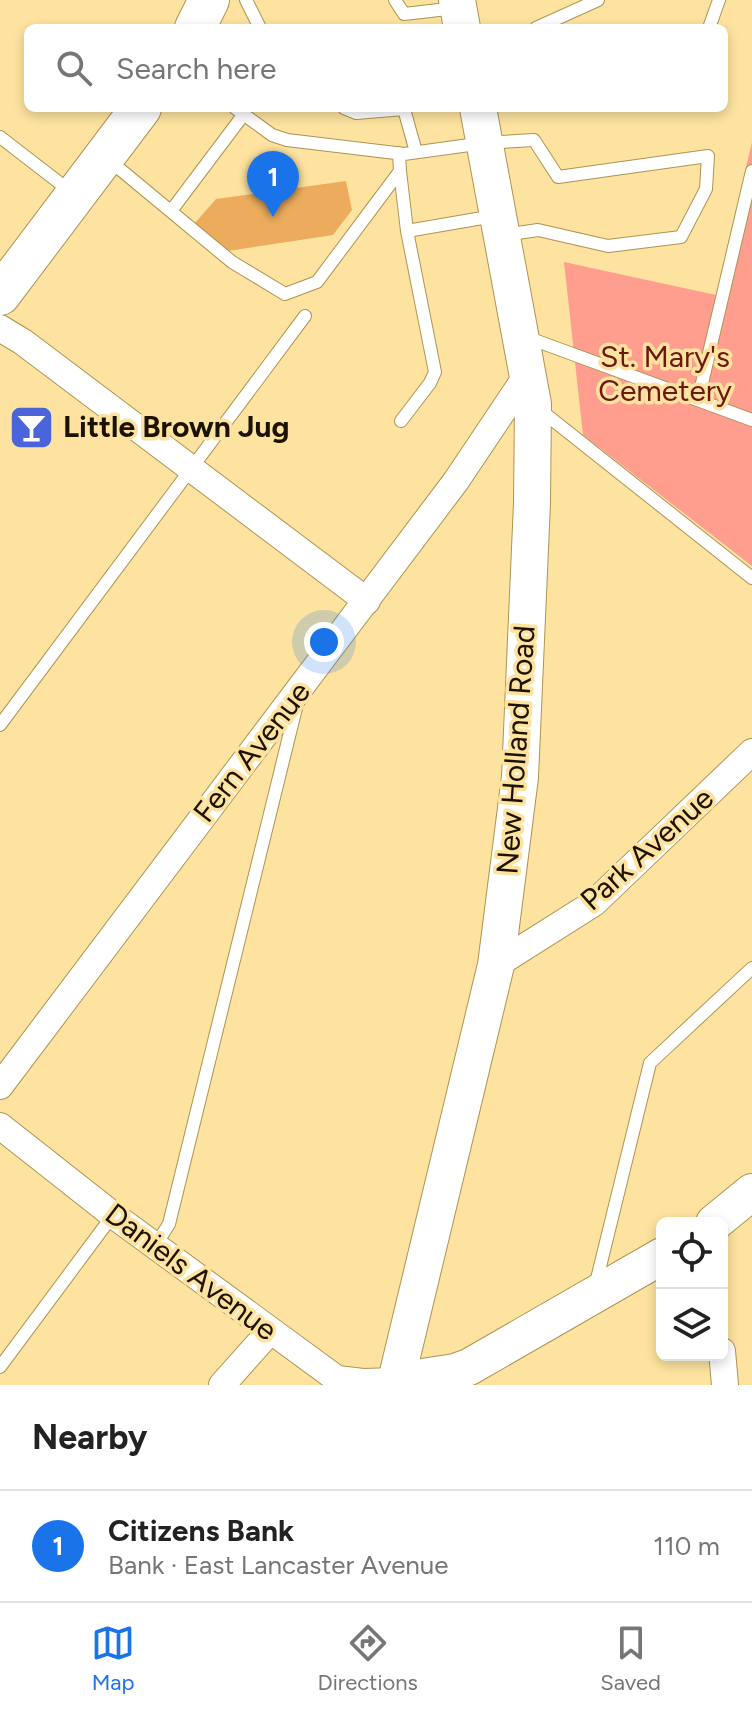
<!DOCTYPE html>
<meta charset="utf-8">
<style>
:root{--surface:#fff;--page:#f2f2f2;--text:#222;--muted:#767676;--line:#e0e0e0;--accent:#1a73e8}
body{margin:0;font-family:Figtree,sans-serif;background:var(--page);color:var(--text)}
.controls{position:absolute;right:24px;bottom:24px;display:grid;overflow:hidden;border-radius:12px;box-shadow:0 4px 12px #0003}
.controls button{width:72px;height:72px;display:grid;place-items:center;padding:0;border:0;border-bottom:2px solid var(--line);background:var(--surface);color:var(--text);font:40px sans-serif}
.you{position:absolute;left:324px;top:642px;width:28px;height:28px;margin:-20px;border:6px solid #fff;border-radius:50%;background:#1a73e8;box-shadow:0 0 0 12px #1a73e833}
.badge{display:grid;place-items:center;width:52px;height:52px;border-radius:50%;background:var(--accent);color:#fff;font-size:26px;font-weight:700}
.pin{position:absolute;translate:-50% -66px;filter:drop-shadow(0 2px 4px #0008)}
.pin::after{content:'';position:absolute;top:42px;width:28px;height:24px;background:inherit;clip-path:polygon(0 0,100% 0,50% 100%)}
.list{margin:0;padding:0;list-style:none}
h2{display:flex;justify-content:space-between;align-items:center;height:104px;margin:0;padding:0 32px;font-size:34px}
h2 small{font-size:26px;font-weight:400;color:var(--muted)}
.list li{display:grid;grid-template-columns:52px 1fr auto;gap:24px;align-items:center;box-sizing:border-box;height:112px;padding:0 32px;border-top:2px solid var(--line)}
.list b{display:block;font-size:30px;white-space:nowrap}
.list p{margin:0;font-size:26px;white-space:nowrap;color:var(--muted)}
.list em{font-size:26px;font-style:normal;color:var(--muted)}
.icon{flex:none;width:44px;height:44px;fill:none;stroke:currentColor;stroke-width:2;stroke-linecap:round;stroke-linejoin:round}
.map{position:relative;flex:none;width:752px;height:1385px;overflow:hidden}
.search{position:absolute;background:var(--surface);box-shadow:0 4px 12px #0003;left:24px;right:24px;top:24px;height:88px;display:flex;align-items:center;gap:20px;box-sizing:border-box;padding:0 28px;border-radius:12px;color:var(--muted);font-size:30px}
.sheet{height:216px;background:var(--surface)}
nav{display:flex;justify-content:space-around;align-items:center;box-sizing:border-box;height:112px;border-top:2px solid var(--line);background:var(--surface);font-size:22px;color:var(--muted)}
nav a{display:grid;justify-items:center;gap:4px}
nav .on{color:var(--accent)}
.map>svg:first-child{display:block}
.green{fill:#ff9d8e}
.building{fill:#edac5d}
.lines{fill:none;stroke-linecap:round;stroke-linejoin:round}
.lane-casing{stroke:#ac9452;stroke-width:14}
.street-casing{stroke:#ac9452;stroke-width:28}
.secondary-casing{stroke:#ac9452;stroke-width:38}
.primary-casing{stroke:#ac9452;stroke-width:42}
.lane{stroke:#fff;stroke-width:12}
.street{stroke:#fff;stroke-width:26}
.secondary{stroke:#fff;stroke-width:36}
.primary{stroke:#fff;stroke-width:40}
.labels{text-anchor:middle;stroke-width:7;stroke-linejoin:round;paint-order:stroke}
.park-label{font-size:30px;fill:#6e1710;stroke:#fde39f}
.poi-label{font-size:30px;font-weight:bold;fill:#1b1200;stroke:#fde39f;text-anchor:start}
.street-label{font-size:30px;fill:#1b1200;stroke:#fde39f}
</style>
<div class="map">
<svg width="752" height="1385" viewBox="0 0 752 1385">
<rect width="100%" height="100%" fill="#fde39f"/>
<path class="green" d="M 752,142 L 752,566 L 583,435 L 564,262 L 716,295 Z"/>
<path class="building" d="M 346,181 L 352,210 L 333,235 L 228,251 L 194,224 L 216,199 Z"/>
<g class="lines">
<defs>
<path id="lane" d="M 246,0 L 260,28
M 395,0 L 404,14 L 456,8
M 536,28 L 598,0
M 709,28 L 719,0
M 235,108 L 272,135 L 287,140 L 404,154 L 484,143 L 534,140 L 558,177 L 708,156 L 706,189 L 681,237 L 608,246 L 538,230 L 504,235
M 344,108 L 356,113 L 404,109 L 416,152
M 0,137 L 70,191
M 110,161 L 232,262 L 285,294 L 317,282 L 400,171 L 399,153
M 400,171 L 407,231
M 171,211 L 244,114
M 526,337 L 752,420
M 698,400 L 752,171
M 539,409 L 752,578
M 401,421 L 430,383 L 435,372 L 407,231 L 494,216
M 0,725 L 305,316
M 155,1246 L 169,1224 L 297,704
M 595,1287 L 650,1063 L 752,968
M 0,1367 L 113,1215"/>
<path id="street" d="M 0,328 L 23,342 L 367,601
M 496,965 L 594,903 L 752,752
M 0,1086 L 456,481 L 527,375
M 0,1126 L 113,1215 L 337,1379 L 363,1382 L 396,1381
M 722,1351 L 725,1385
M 222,1385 L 270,1331"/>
<path id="secondary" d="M 457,0 L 462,28
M 714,1223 L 752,1192
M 396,1381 L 455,1372 L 469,1367 L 662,1256
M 395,1385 L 496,965 L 520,777 L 532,503 L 533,404 L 478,108"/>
<path id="primary" d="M 195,28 L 209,0
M 0,295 L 141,108"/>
</defs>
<use href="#lane" class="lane-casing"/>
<use href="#street" class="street-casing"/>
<use href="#secondary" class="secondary-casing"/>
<use href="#primary" class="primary-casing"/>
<use href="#lane" class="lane"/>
<use href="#street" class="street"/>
<use href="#secondary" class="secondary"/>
<use href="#primary" class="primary"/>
</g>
<defs>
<symbol id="bar-square" viewBox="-11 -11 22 22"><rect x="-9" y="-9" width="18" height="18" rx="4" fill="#4965d9" stroke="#fde39f"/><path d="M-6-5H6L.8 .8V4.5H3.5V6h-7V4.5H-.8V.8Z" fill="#fff"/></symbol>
</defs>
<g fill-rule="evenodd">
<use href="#bar-square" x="6" y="402" width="51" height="51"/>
</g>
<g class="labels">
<g class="park-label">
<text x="665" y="367">St. Mary's<tspan x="665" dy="34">Cemetery</tspan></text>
</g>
<g class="poi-label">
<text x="63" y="437">Little Brown Jug</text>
</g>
<g class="street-label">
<text transform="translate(516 750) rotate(-86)" y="10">New Holland Road</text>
<text transform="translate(252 752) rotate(-52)" y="10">Fern Avenue</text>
<text transform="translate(647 849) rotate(-42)" y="10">Park Avenue</text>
<text transform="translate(191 1272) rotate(37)" y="10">Daniels Avenue</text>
</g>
</g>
</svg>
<div class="controls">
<button><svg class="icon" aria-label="locate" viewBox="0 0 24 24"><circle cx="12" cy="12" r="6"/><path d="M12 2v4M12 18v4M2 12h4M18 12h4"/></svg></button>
<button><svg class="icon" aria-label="layers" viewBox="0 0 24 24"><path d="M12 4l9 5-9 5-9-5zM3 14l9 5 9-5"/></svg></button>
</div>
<div class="you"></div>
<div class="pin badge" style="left:273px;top:217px">1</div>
<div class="search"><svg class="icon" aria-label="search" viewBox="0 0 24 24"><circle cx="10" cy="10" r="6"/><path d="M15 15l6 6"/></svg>Search here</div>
</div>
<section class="sheet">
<h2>Nearby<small></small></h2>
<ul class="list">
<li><span class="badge">1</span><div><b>Citizens Bank</b><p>Bank · East Lancaster Avenue</p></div><em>110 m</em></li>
</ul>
</section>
<nav>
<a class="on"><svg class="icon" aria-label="map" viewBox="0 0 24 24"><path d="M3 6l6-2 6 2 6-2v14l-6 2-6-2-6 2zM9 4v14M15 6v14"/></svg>Map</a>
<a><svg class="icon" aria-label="directions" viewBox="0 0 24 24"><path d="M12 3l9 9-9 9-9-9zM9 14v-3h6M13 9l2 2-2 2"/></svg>Directions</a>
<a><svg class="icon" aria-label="saved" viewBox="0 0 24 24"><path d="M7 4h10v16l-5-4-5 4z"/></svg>Saved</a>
</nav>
